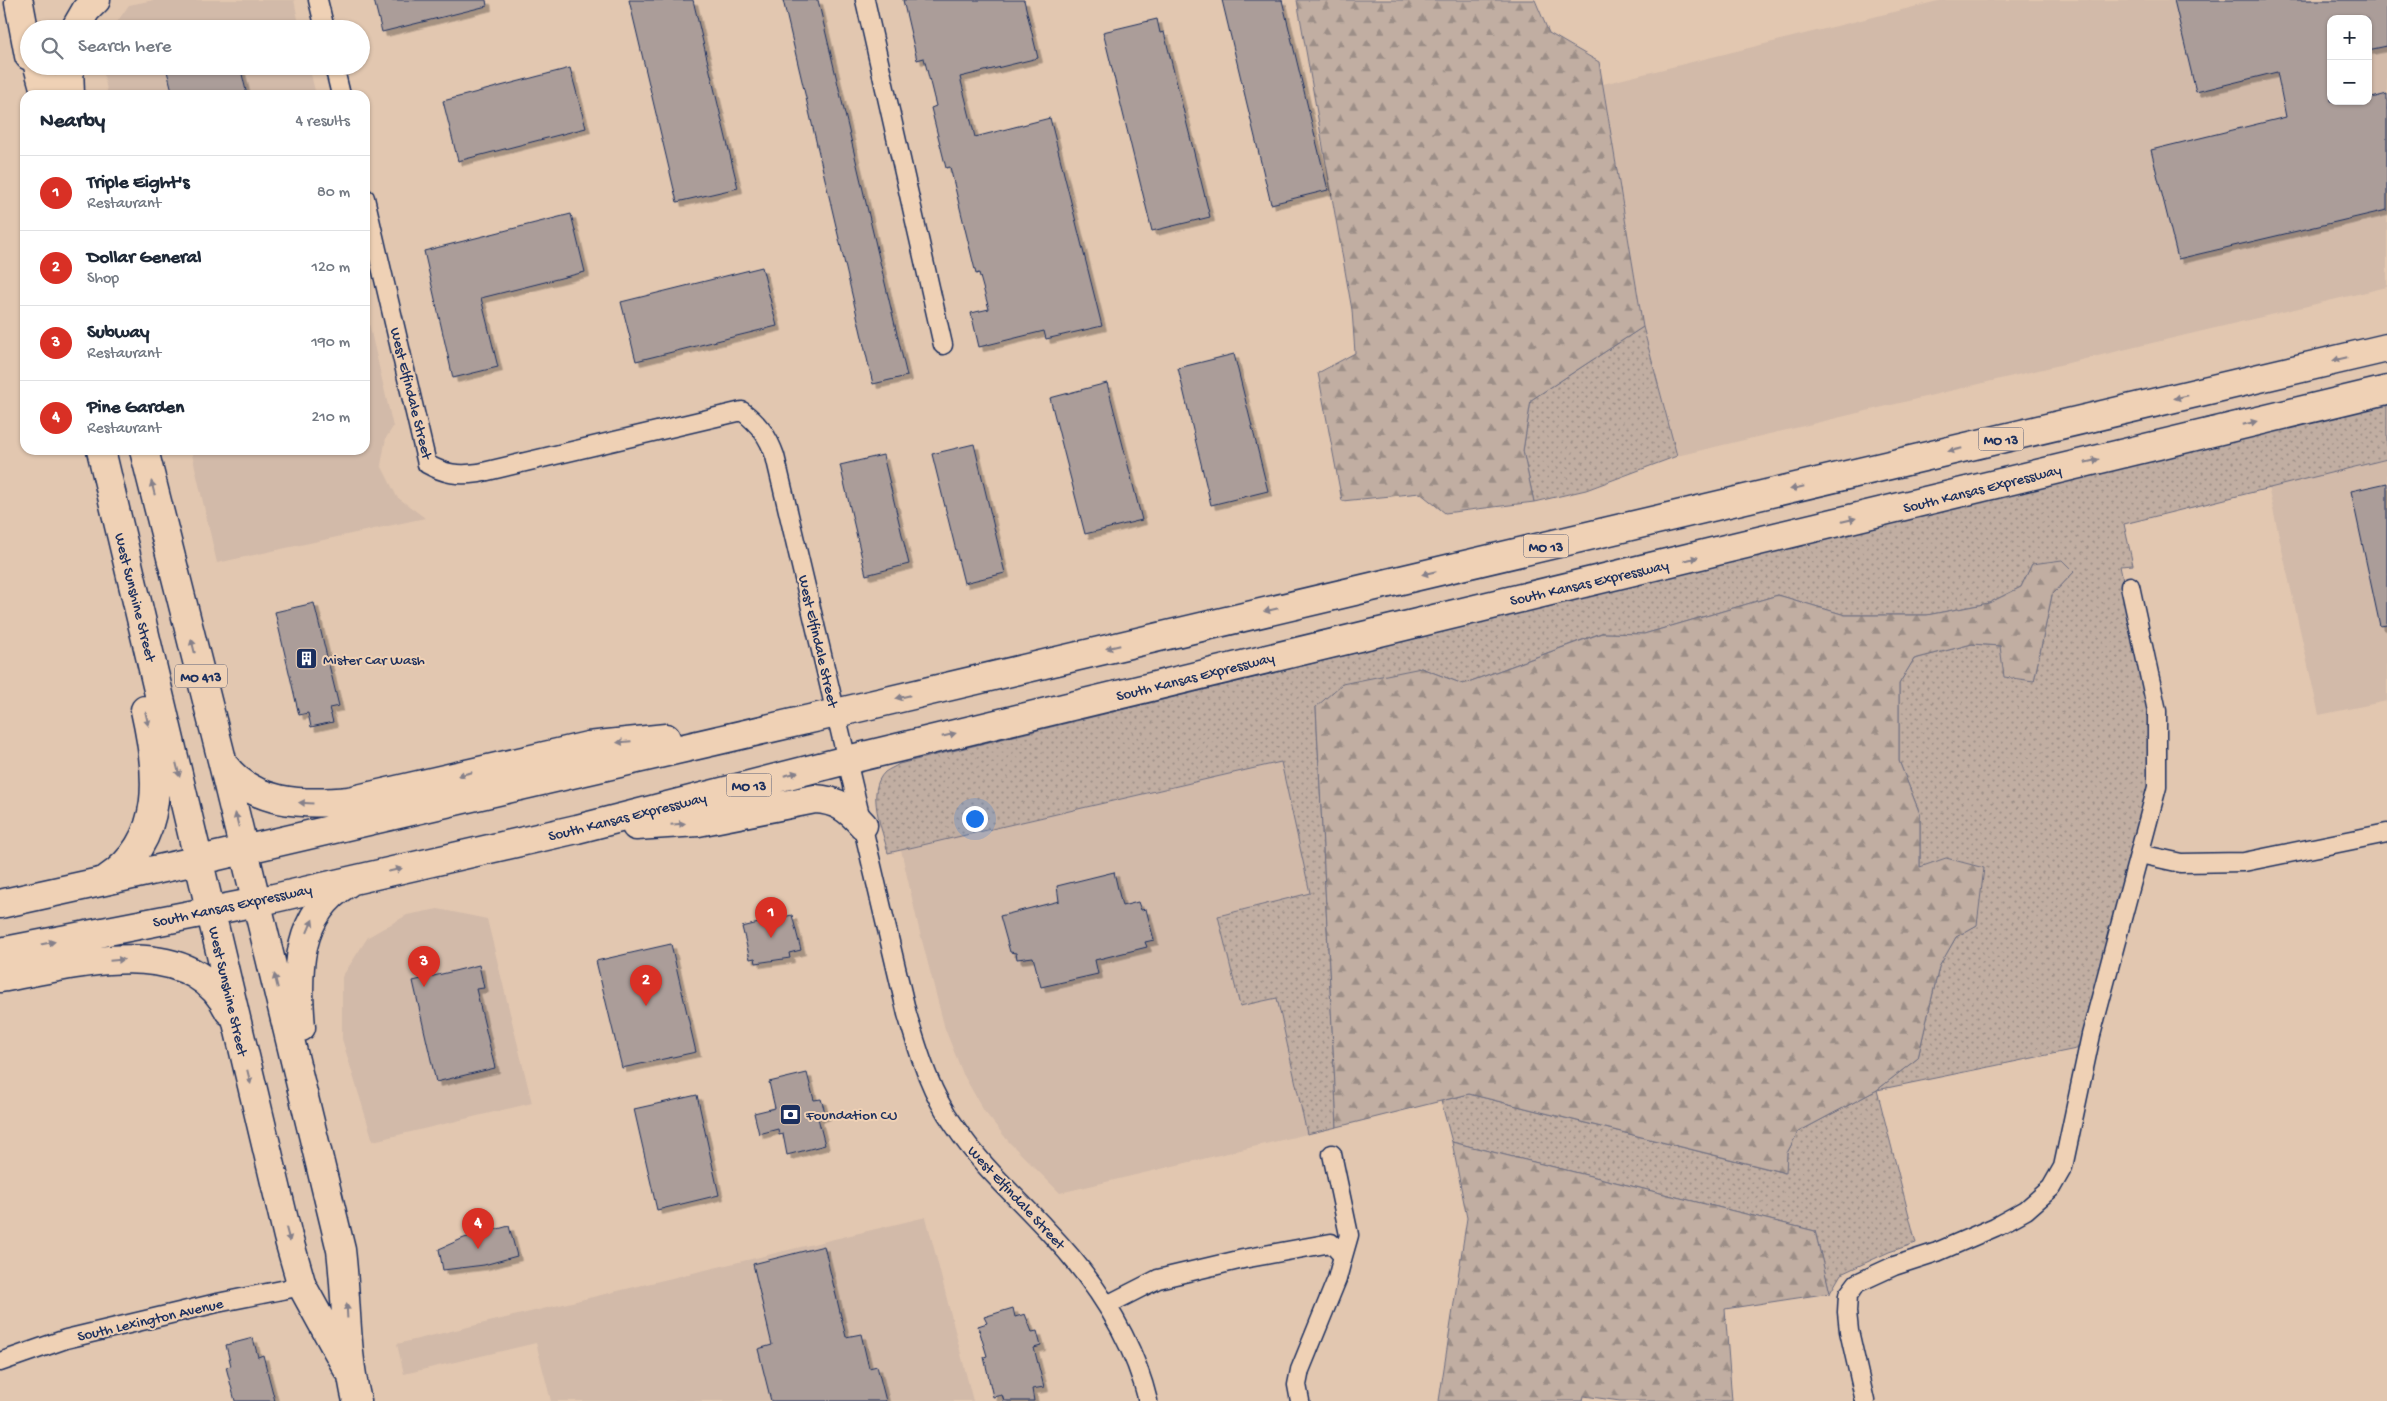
<!DOCTYPE html>
<meta charset="utf-8">
<style>
:root{--surface:#fff;--page:#f2f2f3;--text:#1f2937;--muted:#747a83;--line:#e0e1e3;--accent:#d93025}
body{margin:0;font-family:"Gochi Hand",sans-serif;background:var(--page);color:var(--text)}
.controls{position:absolute;right:15px;top:15px;display:grid;overflow:hidden;border-radius:10px;box-shadow:0 1px 4px #0004}
.controls button{width:45px;height:45px;display:grid;place-items:center;padding:0;border:0;border-bottom:1px solid var(--line);background:var(--surface);color:var(--text);font:25px sans-serif}
.you{position:absolute;left:974px;top:818px;width:18px;height:18px;margin:-12px;border:4px solid #fff;border-radius:50%;background:#1a73e8;box-shadow:0 0 0 8px #1a73e833}
.badge{display:grid;place-items:center;width:32px;height:32px;border-radius:50%;background:var(--accent);color:#fff;font-size:16px;font-weight:700}
.pin{position:absolute;translate:-50% -41px;filter:drop-shadow(0 1px 2px #0008)}
.pin::after{content:'';position:absolute;top:26px;width:18px;height:15px;background:inherit;clip-path:polygon(0 0,100% 0,50% 100%)}
.list{margin:0;padding:0;list-style:none}
h2{display:flex;justify-content:space-between;align-items:center;height:65px;margin:0;padding:0 20px;font-size:21px}
h2 small{font-size:16px;font-weight:400;color:var(--muted)}
.list li{display:grid;grid-template-columns:32px 1fr auto;gap:15px;align-items:center;box-sizing:border-box;height:75px;padding:0 20px;border-top:1px solid var(--line)}
.list b{display:block;font-size:19px;white-space:nowrap}
.list p{margin:0;font-size:16px;white-space:nowrap;color:var(--muted)}
.list em{font-size:16px;font-style:normal;color:var(--muted)}
.icon{flex:none;width:28px;height:28px;fill:none;stroke:currentColor;stroke-width:2;stroke-linecap:round;stroke-linejoin:round}
.map{position:relative;flex:none;width:2387px;height:1401px;overflow:hidden}
.search{position:absolute;background:var(--surface);box-shadow:0 1px 4px #0004;left:20px;top:20px;width:350px;height:55px;display:flex;align-items:center;gap:12px;box-sizing:border-box;padding:0 18px;border-radius:28px;color:var(--muted);font-size:19px}
.panel{position:absolute;background:var(--surface);box-shadow:0 1px 4px #0004;left:20px;top:90px;width:350px;height:365px;border-radius:15px}
.map>svg:first-child{display:block}
.built{fill:#d2baa9;fill-rule:evenodd}
.grass{fill:url(#grass-dots);stroke:#6e6e80}
.forest{fill:url(#forest-firs);stroke:#6e6e80}
.building{fill:#ab9d99;stroke:#1b2f5e;filter:url(#shadow)}
.lines{fill:none;stroke-linecap:round;stroke-linejoin:round}
.street-casing{stroke:#1b2f5e;stroke-width:21}
.primary-casing{stroke:#1b2f5e;stroke-width:31}
.street{stroke:#efd1b5;stroke-width:18}
.primary{stroke:#efd1b5;stroke-width:28}
.oneway{fill:#85808a}
.labels{text-anchor:middle;stroke-width:4;stroke-linejoin:round;paint-order:stroke}
.shield{fill:#efd1b5;stroke:#5b6078;stroke-width:1}
.shield-label{font-size:14px;font-weight:bold;fill:#1b2f5e}
.street-label{font-size:15px;fill:#1b2f5e;stroke:#efd1b5}
.poi-label{font-size:15px;fill:#1b2f5e;stroke:#efd1b5;text-anchor:start}
</style>
<div class="map">
<svg width="2387" height="1401" viewBox="0 0 2387 1401">
<defs>
<pattern id="grass-dots" width="8" height="8" patternUnits="userSpaceOnUse" patternTransform="scale(1.25)"><rect width="8" height="8" fill="#c1aea2"/><path d="M2 2h.1M6 6h.1" fill="none" stroke="#9c8e87" stroke-width="1.8" stroke-linecap="round"/></pattern>
<pattern id="forest-firs" width="22" height="20" patternUnits="userSpaceOnUse" patternTransform="scale(1.25)"><rect width="22" height="20" fill="#c1aea2"/><path d="M5 1l3.5 6h-7zM16 11l3.5 6h-7z" fill="#9c8e87"/></pattern>
<filter id="shadow"><feDropShadow dx="4.5" dy="4.5" stdDeviation="0" flood-color="#0004"/></filter>
</defs>
<rect width="100%" height="100%" fill="#e2c7b0"/>
<filter id="ink" filterUnits="userSpaceOnUse"><feTurbulence type="fractalNoise" baseFrequency=".02" numOctaves="2"/><feDisplacementMap in="SourceGraphic" scale="10" xChannelSelector="R" yChannelSelector="G"/><feConvolveMatrix kernelMatrix="1 2 1 2 8 2 1 2 1" color-interpolation-filters="sRGB"/></filter>
<g filter="url(#ink)">
<path class="built" d="M 154,0 L 294,0 L 300,29 L 112,29 L 129,5 Z
M 1942,0 L 2387,0 L 2387,287 L 1677,456 L 1643,327 L 1603,84 ZM 2331,19 L 2368,19 L 2368,101 L 2331,101 Z
M 102,66 L 309,66 L 316,95 L 108,95 Z
M 365,306 L 393,427 L 386,438 L 381,465 L 397,497 L 425,518 L 217,563 L 191,450 L 365,450 Z
M 2387,459 L 2387,701 L 2319,715 L 2268,487 Z
M 1281,762 L 1310,893 L 1219,915 L 1277,998 L 1307,1134 L 1060,1193 L 1009,1142 L 984,1111 L 963,1074 L 945,1029 L 919,929 L 901,850 Z
M 438,909 L 487,919 L 532,1103 L 373,1141 L 342,1039 L 342,977 L 368,937 L 407,915 Z
M 926,1217 L 973,1401 L 551,1401 L 536,1343 L 404,1374 L 397,1344 Z"/>
<path class="grass" d="M 1643,327 L 1677,456 L 1586,490 L 1534,502 L 1523,451 L 1531,400 Z
M 2387,402 L 2387,459 L 2124,524 L 2133,565 L 2120,566 L 2149,708 L 2153,778 L 2081,1048 L 1877,1090 L 1916,1243 L 1889,1252 L 1841,1274 L 1830,1293 L 1815,1231 L 1452,1142 L 1441,1101 L 1469,1094 L 1785,1173 L 1787,1153 L 1798,1132 L 1877,1090 L 1918,1058 L 1939,967 L 1956,937 L 1977,925 L 1920,868 L 1920,814 L 1899,761 L 1899,684 L 1914,659 L 1972,644 L 2000,646 L 2034,681 L 2052,595 L 2074,572 L 2032,564 L 2021,587 L 1989,603 L 1927,615 L 1845,615 L 1778,595 L 1644,634 L 1601,633 L 1463,684 L 1421,668 L 1316,707 L 1337,1127 L 1307,1134 L 1277,998 L 1240,1006 L 1218,916 L 1310,893 L 1281,762 L 888,853 C 883,831 865,791 885,772 C 889,769 895,767 899,764 Z"/>
<path class="forest" d="M 1297,0 L 1535,0 L 1549,33 L 1599,62 L 1643,327 L 1531,400 L 1523,451 L 1534,502 L 1445,513 L 1420,493 L 1342,501 L 1318,373 L 1355,353 L 1352,310 Z
M 2062,560 L 2074,572 L 2052,595 L 2034,681 L 2004,677 L 2000,646 L 1972,644 L 1914,659 L 1899,684 L 1899,761 L 1920,814 L 1920,867 L 1946,858 L 1984,868 L 1977,925 L 1956,937 L 1939,967 L 1918,1058 L 1877,1090 L 1798,1132 L 1787,1153 L 1786,1173 L 1469,1094 L 1337,1127 L 1316,707 L 1342,684 L 1421,668 L 1463,684 L 1602,633 L 1644,634 L 1778,595 L 1845,615 L 1927,615 L 1989,603 L 2021,587 L 2032,564 Z
M 1452,1142 L 1815,1231 L 1830,1293 L 1725,1309 L 1732,1401 L 1620,1401 L 1584,1396 L 1583,1401 L 1439,1401 L 1467,1218 Z"/>
<path class="building" d="M 374,0 L 486,0 L 487,6 L 382,32 Z
M 629,0 L 693,0 L 738,188 L 677,202 Z
M 783,0 L 818,0 L 907,376 L 873,384 Z
M 903,0 L 1024,0 L 1038,58 L 960,77 L 975,137 L 1050,118 L 1102,326 L 1046,339 L 1044,331 L 979,347 L 971,313 L 989,309 L 979,273 L 976,274 L 950,167 L 946,168 L 931,108 L 936,106 L 924,58 L 917,60 Z
M 1222,0 L 1282,0 L 1328,190 L 1271,204 Z
M 2174,0 L 2387,0 L 2387,46 L 2368,50 L 2368,19 L 2331,19 L 2331,101 L 2368,101 L 2368,99 L 2387,94 L 2387,210 L 2178,259 L 2151,150 L 2286,117 L 2277,72 L 2196,92 Z
M 1157,19 L 1160,33 L 1164,32 L 1210,217 L 1152,231 L 1103,32 Z
M 187,66 L 240,66 L 247,95 L 173,95 L 167,71 Z
M 570,68 L 586,128 L 458,161 L 443,101 Z
M 571,214 L 585,272 L 481,298 L 498,367 L 453,378 L 424,251 Z
M 762,267 L 777,326 L 636,361 L 621,302 Z
M 1234,354 L 1268,491 L 1211,505 L 1178,368 Z
M 1107,383 L 1142,520 L 1085,534 L 1050,398 Z
M 974,444 L 1005,573 L 964,583 L 932,454 Z
M 883,455 L 909,564 L 866,575 L 840,465 Z
M 2387,483 L 2387,625 L 2380,626 L 2351,491 Z
M 314,603 L 339,706 L 329,708 L 333,722 L 311,727 L 308,713 L 299,715 L 275,612 Z
M 1114,872 L 1122,906 L 1138,902 L 1141,910 L 1146,909 L 1154,940 L 1145,942 L 1147,947 L 1095,960 L 1098,974 L 1041,987 L 1033,957 L 1017,959 L 1016,953 L 1010,952 L 1000,916 L 1059,901 L 1057,886 Z
M 778,913 L 779,918 L 792,915 L 801,950 L 789,953 L 790,958 L 756,963 L 755,958 L 750,959 L 742,927 L 763,922 L 762,918 Z
M 671,944 L 696,1052 L 622,1068 L 596,961 Z
M 479,965 L 484,988 L 476,989 L 495,1068 L 436,1082 L 413,981 Z
M 807,1073 L 814,1100 L 821,1099 L 826,1115 L 818,1118 L 825,1145 L 787,1155 L 783,1134 L 779,1135 L 778,1129 L 759,1134 L 754,1113 L 775,1108 L 769,1082 Z
M 697,1095 L 719,1195 L 657,1210 L 634,1109 Z
M 509,1226 L 517,1256 L 484,1265 L 443,1270 L 439,1249 L 464,1238 Z
M 824,1246 L 846,1337 L 861,1334 L 869,1368 L 877,1366 L 886,1401 L 771,1401 L 758,1349 L 772,1345 L 753,1264 Z
M 1013,1308 L 1015,1317 L 1025,1314 L 1032,1332 L 1037,1331 L 1041,1346 L 1034,1348 L 1044,1387 L 1032,1389 L 1034,1401 L 1004,1401 L 1002,1395 L 993,1397 L 984,1357 L 987,1356 L 978,1326 L 987,1323 L 984,1317 Z
M 253,1338 L 258,1357 L 263,1355 L 275,1401 L 235,1401 L 226,1367 L 231,1366 L 226,1345 Z"/>
<g class="lines">
<defs>
<path id="street" d="M 318,0 L 325,29
M 865,0 L 943,345
M 334,66 L 341,95
M 365,198 L 427,464 C 445,474 458,476 479,473 L 742,411 C 759,424 768,436 775,456 L 907,1014 C 919,1053 930,1092 954,1125 C 980,1165 1015,1195 1047,1230 C 1093,1278 1132,1335 1148,1401
M 2140,854 L 2181,863 L 2244,862 L 2387,833
M 1332,1154 L 1349,1235 L 1343,1256
M 1107,1305 L 1158,1279 L 1243,1259 L 1331,1243 L 1343,1256 L 1337,1279 L 1300,1370 L 1297,1385 L 1300,1401
M 0,1362 L 66,1339 L 217,1303 L 302,1286
M 1865,1401 L 1849,1331 L 1847,1312 L 1848,1295 L 1857,1283 L 1894,1266 L 1937,1252 L 1995,1227 L 2026,1210 L 2051,1188 L 2063,1167 L 2091,1035 L 2157,787 L 2157,711 L 2130,586"/>
<path id="primary" d="M 19,3 L 29,56
M 75,29 L 86,10 L 96,0
M 38,66 L 46,95
M 69,66 L 70,95
M 101,450 L 288,1237 L 302,1286 L 347,1368
M 144,450 L 223,764 L 341,1250 C 347,1300 345,1352 357,1401
M 223,764 C 253,805 303,805 349,801 L 588,746 L 666,738
M 636,826 L 698,822 L 815,799 C 837,800 849,809 863,825
M 107,879 C 167,839 159,772 145,710
M 0,904 L 200,860 L 836,713 L 2387,348
M 0,952 L 257,902 L 577,829 L 847,760 L 2387,390
M 0,978 C 70,966 190,929 229,1011
M 301,1027 C 296,972 296,914 348,883"/>
</defs>
<use href="#street" class="street-casing"/>
<use href="#primary" class="primary-casing"/>
<use href="#street" class="street"/>
<use href="#primary" class="primary"/>
</g>
<defs><path id="oneway-solid" d="M-6-.8H1V-3.2L6.5 0L1 3.2V.8H-6Z" transform="scale(1.25)"/></defs>
<g class="oneway">
<use href="#oneway-solid" transform="translate(2340 359) rotate(167)"/>
<use href="#oneway-solid" transform="translate(2181 397) rotate(167)"/>
<use href="#oneway-solid" transform="translate(2250 423) rotate(-14)"/>
<use href="#oneway-solid" transform="translate(1955 450) rotate(167)"/>
<use href="#oneway-solid" transform="translate(2092 461) rotate(-14)"/>
<use href="#oneway-solid" transform="translate(153 488) rotate(-104)"/>
<use href="#oneway-solid" transform="translate(1797 488) rotate(167)"/>
<use href="#oneway-solid" transform="translate(1849 520) rotate(-14)"/>
<use href="#oneway-solid" transform="translate(1691 559) rotate(-14)"/>
<use href="#oneway-solid" transform="translate(1429 573) rotate(167)"/>
<use href="#oneway-solid" transform="translate(1271 610) rotate(167)"/>
<use href="#oneway-solid" transform="translate(193 646) rotate(-104)"/>
<use href="#oneway-solid" transform="translate(1113 647) rotate(167)"/>
<use href="#oneway-solid" transform="translate(903 697) rotate(167)"/>
<use href="#oneway-solid" transform="translate(147 719) rotate(77)"/>
<use href="#oneway-solid" transform="translate(949 735) rotate(-14)"/>
<use href="#oneway-solid" transform="translate(624 742) rotate(175)"/>
<use href="#oneway-solid" transform="translate(178 770) rotate(76)"/>
<use href="#oneway-solid" transform="translate(465 774) rotate(167)"/>
<use href="#oneway-solid" transform="translate(791 774) rotate(-14)"/>
<use href="#oneway-solid" transform="translate(306 803) rotate(-177)"/>
<use href="#oneway-solid" transform="translate(237 820) rotate(-104)"/>
<use href="#oneway-solid" transform="translate(678 824) rotate(-5)"/>
<use href="#oneway-solid" transform="translate(395 870) rotate(-13)"/>
<use href="#oneway-solid" transform="translate(310 926) rotate(-67)"/>
<use href="#oneway-solid" transform="translate(48 943) rotate(-11)"/>
<use href="#oneway-solid" transform="translate(117 960) rotate(-5)"/>
<use href="#oneway-solid" transform="translate(276 981) rotate(-104)"/>
<use href="#oneway-solid" transform="translate(249 1077) rotate(76)"/>
<use href="#oneway-solid" transform="translate(288 1235) rotate(75)"/>
<use href="#oneway-solid" transform="translate(347 1311) rotate(-93)"/>
</g>
</g>
<defs>
<symbol id="building-square" viewBox="-11 -11 22 22"><rect x="-9" y="-9" width="18" height="18" rx="4" fill="#1b2f5e" stroke="#efd1b5"/><path d="M-4-6H4V6H1V3H-1V6H-4ZM-2.5-4.3h1.7v1.8h-1.7ZM.8-4.3h1.7v1.8H.8ZM-2.5-1h1.7V.8h-1.7ZM.8-1h1.7V.8H.8Z" fill="#fff"/></symbol>
<symbol id="bank-square" viewBox="-11 -11 22 22"><rect x="-9" y="-9" width="18" height="18" rx="4" fill="#1b2f5e" stroke="#efd1b5"/><path d="M-6-4H6V4H-6ZM0-2.3a2.3 2.3 0 1 0 0 4.6a2.3 2.3 0 1 0 0-4.6Z" fill="#fff"/></symbol>
</defs>
<g fill-rule="evenodd">
<use href="#building-square" x="294" y="646" width="25" height="25"/>
<use href="#bank-square" x="778" y="1102" width="25" height="25"/>
</g>
<g class="labels">
<g class="shield">
<rect x="1978.5" y="427.5" width="45" height="23" rx="4"/>
<rect x="1523.5" y="534.5" width="45" height="23" rx="4"/>
<rect x="175" y="664.5" width="52" height="23" rx="4"/>
<rect x="726.5" y="773.5" width="45" height="23" rx="4"/>
</g>
<g class="shield-label">
<text x="2001" y="444">MO 13</text>
<text x="1546" y="551">MO 13</text>
<text x="201" y="681">MO 413</text>
<text x="749" y="790">MO 13</text>
</g>
<g class="street-label">
<text transform="translate(412 393) rotate(76)" y="5">West Elfindale Street</text>
<text transform="translate(1982 488) rotate(-14)" y="5">South Kansas Expressway</text>
<text transform="translate(1589 582) rotate(-13)" y="5">South Kansas Expressway</text>
<text transform="translate(136 597) rotate(76)" y="5">West Sunshine Street</text>
<text transform="translate(819 641) rotate(77)" y="5">West Elfindale Street</text>
<text transform="translate(1195 676) rotate(-14)" y="5">South Kansas Expressway</text>
<text transform="translate(627 816) rotate(-14)" y="5">South Kansas Expressway</text>
<text transform="translate(232 905) rotate(-12)" y="5">South Kansas Expressway</text>
<text transform="translate(229 991) rotate(77)" y="5">West Sunshine Street</text>
<text transform="translate(1017 1197) rotate(47)" y="5">West Elfindale Street</text>
<text transform="translate(150 1319) rotate(-13)" y="5">South Lexington Avenue</text>
</g>
<g class="poi-label">
<text x="323" y="664">Mister Car Wash</text>
<text x="806" y="1119">Foundation CU</text>
</g>
</g>
</svg>
<div class="controls">
<button>+</button>
<button>−</button>
</div>
<div class="you"></div>
<div class="pin badge" style="left:771px;top:938px">1</div>
<div class="pin badge" style="left:646px;top:1006px">2</div>
<div class="pin badge" style="left:424px;top:987px">3</div>
<div class="pin badge" style="left:478px;top:1249px">4</div>
<div class="search"><svg class="icon" aria-label="search" viewBox="0 0 24 24"><circle cx="10" cy="10" r="6"/><path d="M15 15l6 6"/></svg>Search here</div>
<section class="panel">
<h2>Nearby<small>4 results</small></h2>
<ul class="list">
<li><span class="badge">1</span><div><b>Triple Eight's</b><p>Restaurant</p></div><em>80 m</em></li>
<li><span class="badge">2</span><div><b>Dollar General</b><p>Shop</p></div><em>120 m</em></li>
<li><span class="badge">3</span><div><b>Subway</b><p>Restaurant</p></div><em>190 m</em></li>
<li><span class="badge">4</span><div><b>Pine Garden</b><p>Restaurant</p></div><em>210 m</em></li>
</ul>
</section>
</div>
